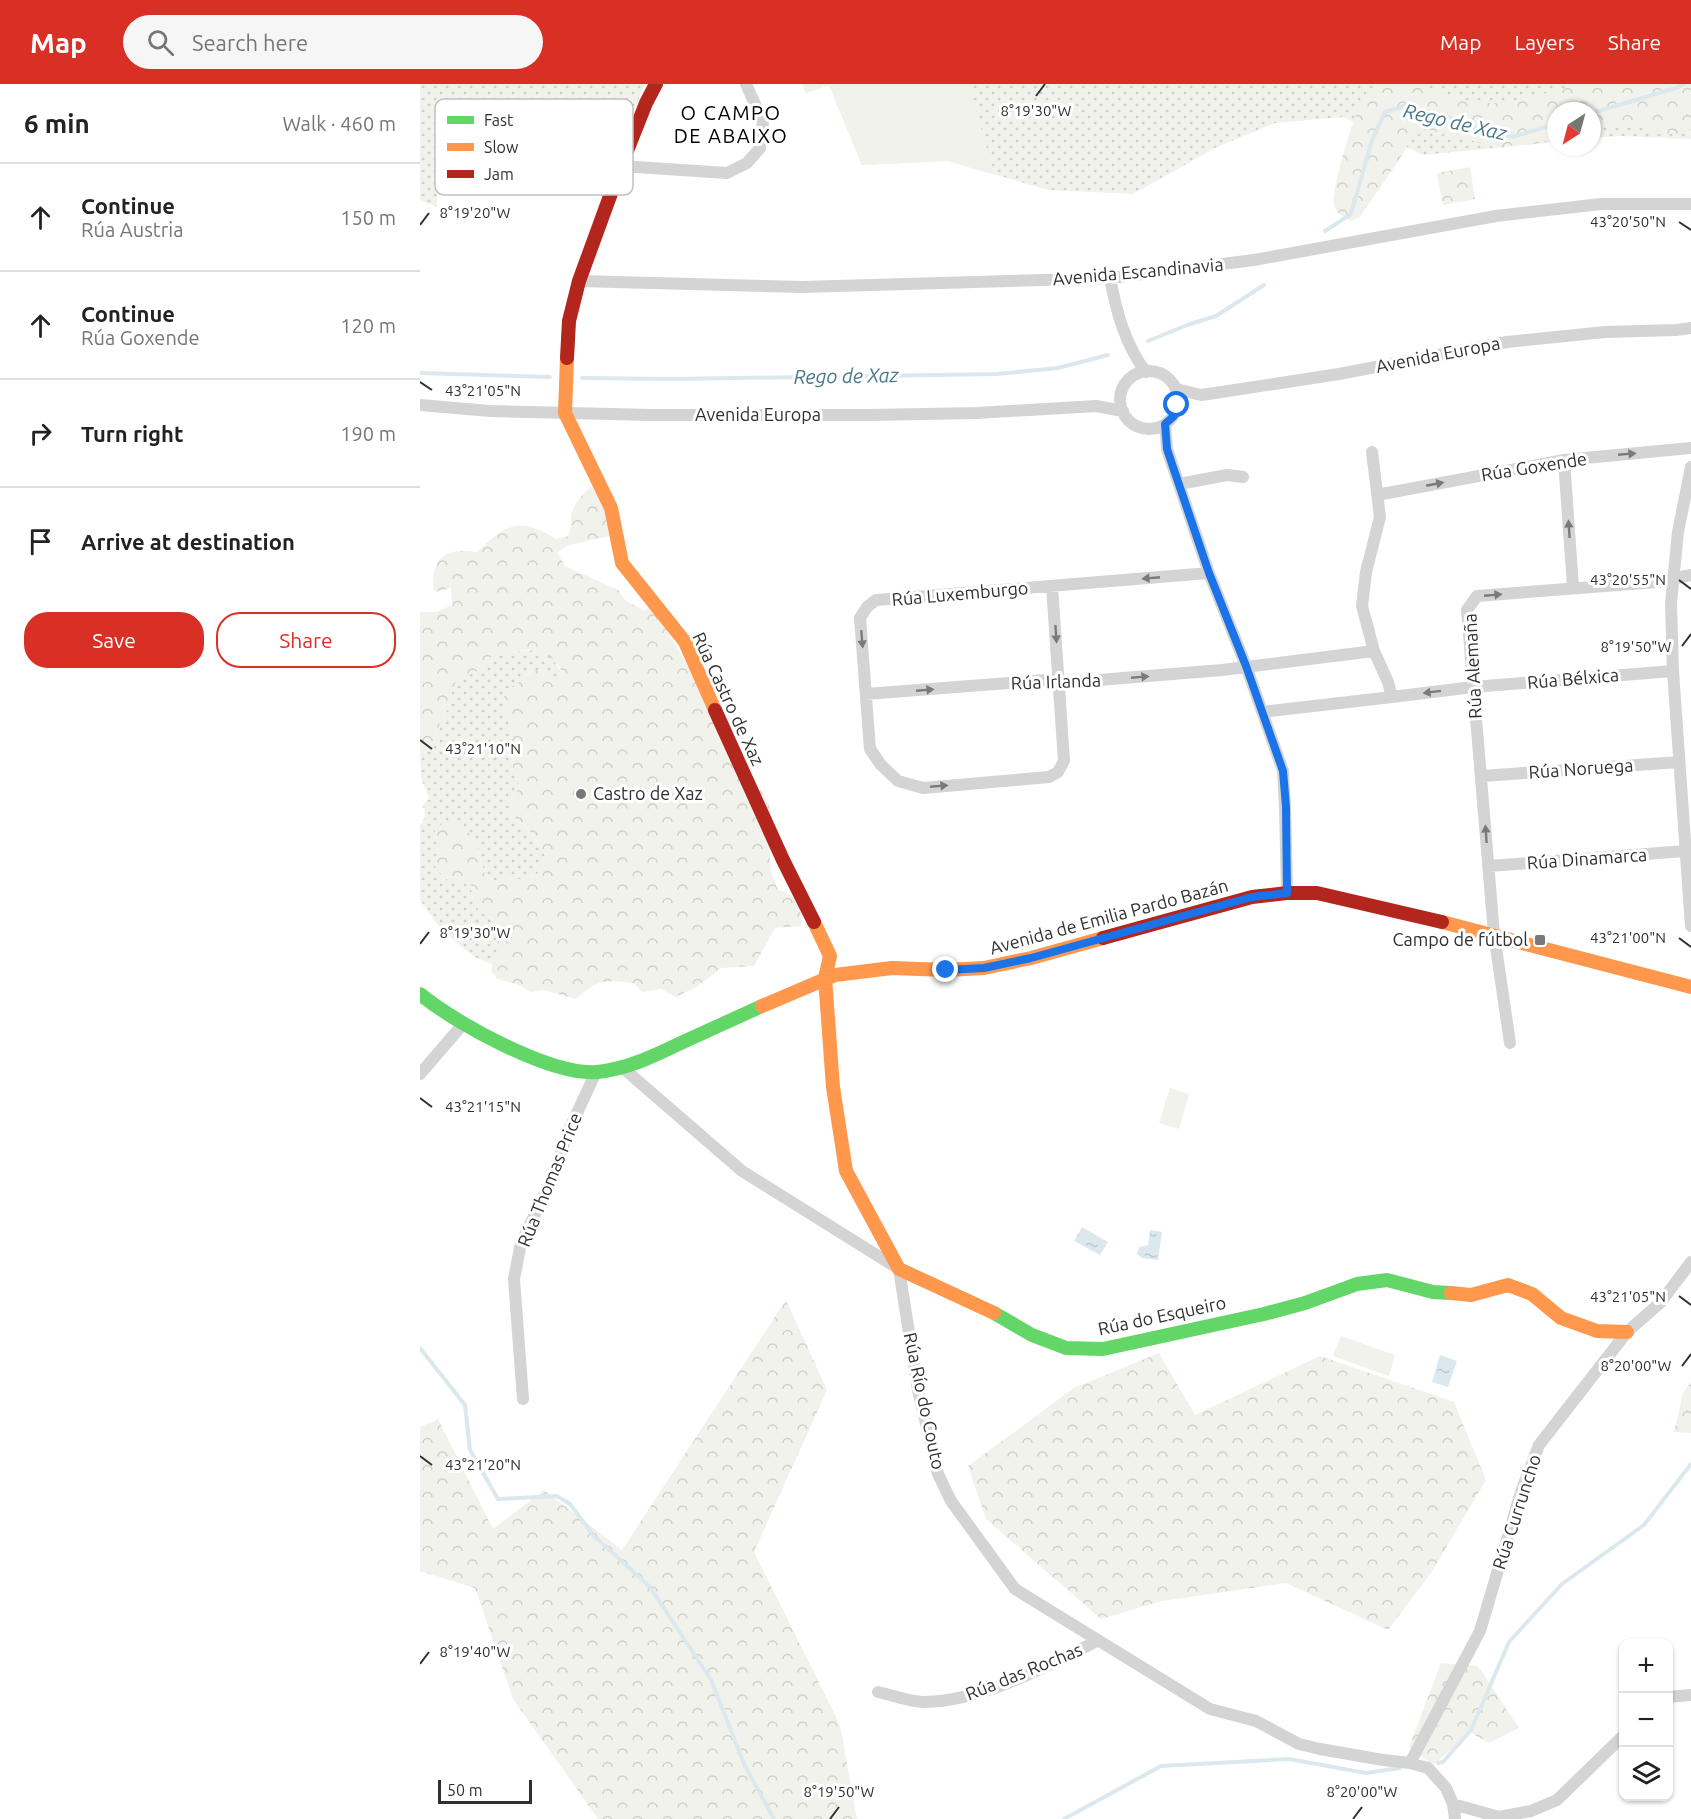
<!DOCTYPE html>
<meta charset="utf-8">
<style>
:root{--surface:#fff;--page:#f6f6f6;--text:#222;--muted:#767676;--line:#e0e0e0;--accent:#d93025}
body{margin:0;font-family:Ubuntu,sans-serif;background:var(--page);color:var(--text)}
.controls{position:absolute;right:18px;bottom:18px;display:grid;overflow:hidden;border-radius:12px;box-shadow:0 2px 4px #0004}
.controls button{width:54px;height:54px;display:grid;place-items:center;padding:0;border:0;border-bottom:2px solid var(--line);background:var(--surface);color:var(--text);font:30px sans-serif}
.compass{position:absolute;left:1127px;top:18px;width:54px;height:54px;border-radius:50%;background:var(--surface);box-shadow:0 2px 4px #0004;rotate:216deg}
.scale{position:absolute;left:18px;bottom:15px;width:94px;box-sizing:border-box;padding-left:6px;border:3px solid #303030;border-top:0;font-size:16px;line-height:21px;white-space:nowrap;color:#303030;-webkit-text-stroke:4px #fff;paint-order:stroke}
.stop{position:absolute;width:18px;height:18px;margin:-14px;border:4px solid #1a73e8;border-radius:50%;background:#fff}
.stop.end{background:#1a73e8;border-color:#fff;box-shadow:0 2px 6px #0008}
.list{margin:0;padding:0;list-style:none}
h2{display:flex;justify-content:space-between;align-items:center;height:78px;margin:0;padding:0 24px;font-size:26px}
h2 small{font-size:20px;font-weight:400;color:var(--muted)}
.list li{display:grid;grid-template-columns:39px 1fr auto;gap:18px;align-items:center;box-sizing:border-box;height:108px;padding:0 24px;border-top:2px solid var(--line)}
.list b{display:block;font-size:22px;white-space:nowrap}
.list p{margin:0;font-size:20px;white-space:nowrap;color:var(--muted)}
.list em{font-size:20px;font-style:normal;color:var(--muted)}
.actions{display:flex;gap:12px;padding:18px 24px}
.actions a{flex:1;padding:14px 0;border:2px solid var(--accent);border-radius:24px;text-align:center;font-size:21px;color:var(--accent)}
.actions .main{background:var(--accent);color:#fff}
.icon{flex:none;width:33px;height:33px;fill:none;stroke:currentColor;stroke-width:2;stroke-linecap:round;stroke-linejoin:round}
.map{position:relative;flex:none;width:1271px;height:1735px;overflow:hidden}
header{display:flex;align-items:center;gap:36px;box-sizing:border-box;height:84px;padding:0 30px;background:var(--accent);color:#fff}
header strong{font-size:28px}
nav{display:flex;gap:33px;margin-inline-start:auto;font-size:21px}
.search{width:420px;height:54px;background:var(--page);display:flex;align-items:center;gap:15px;box-sizing:border-box;padding:0 21px;border-radius:33px;color:var(--muted);font-size:22px}
main{display:flex}
aside{flex:1;background:var(--surface)}
.map>svg:first-child{display:block}
.grass{fill:url(#grass-dots)}
.forest{fill:url(#forest-crowns)}
.pitch{fill:#f1f2ec}
.water{fill:url(#water-ripples)}
.lines{fill:none;stroke-linecap:round;stroke-linejoin:round}
.stream{stroke:#dbe9ee;stroke-width:4}
.street{stroke:#d4d4d4;stroke-width:12}
.fast{stroke:#63d668;stroke-width:14}
.slow{stroke:#ff974d;stroke-width:14}
.jam{stroke:#b3261e;stroke-width:14}
.oneway{fill:#7a7a7a}
.route{stroke:#1a73e8;stroke-width:8}
.ticks{fill:none;stroke:#303030;stroke-width:2}
.poi-dot{fill:#787878;stroke:#fff;stroke-width:2}
.labels{text-anchor:middle;stroke-width:6;stroke-linejoin:round;paint-order:stroke}
.street-label{font-size:18px;fill:#303030;stroke:#fff}
.poi-label{font-size:18px;fill:#303030;stroke:#fff;text-anchor:start}
.neighbourhood-label{font-size:20px;letter-spacing:1.5px;fill:#000;stroke:#fff}
.water-label{font-size:20px;font-style:italic;fill:#487989;stroke:#fff}
.key{fill:#fff;stroke:#c1c1c1;stroke-width:1.5}
.key-label{font-size:16px;fill:#303030}
.ticks-label{font-size:15px;text-anchor:middle;fill:#303030;stroke:#fff;stroke-width:6;stroke-linejoin:round;paint-order:stroke}
</style>
<header>
<strong>Map</strong>
<div class="search"><svg class="icon" aria-label="search" viewBox="0 0 24 24"><circle cx="10" cy="10" r="6"/><path d="M15 15l6 6"/></svg>Search here</div>
<nav><a>Map</a><a>Layers</a><a>Share</a></nav>
</header>
<main>
<aside>
<h2>6 min<small>Walk · 460 m</small></h2>
<ul class="list">
<li><svg class="icon" aria-label="ahead" viewBox="0 0 24 24"><path d="M12 20V5M6 11l6-6 6 6"/></svg><div><b>Continue</b><p>Rúa Austria</p></div><em>150 m</em></li>
<li><svg class="icon" aria-label="ahead" viewBox="0 0 24 24"><path d="M12 20V5M6 11l6-6 6 6"/></svg><div><b>Continue</b><p>Rúa Goxende</p></div><em>120 m</em></li>
<li><svg class="icon" aria-label="right" viewBox="0 0 24 24"><path d="M7 20v-9h11M14 6l5 5-5 5"/></svg><div><b>Turn right</b></div><em>190 m</em></li>
<li><svg class="icon" aria-label="arrive" viewBox="0 0 24 24"><path d="M6 21V4h12l-3 4 3 4H6"/></svg><div><b>Arrive at destination</b></div></li>
</ul>
<div class="actions"><a class="main">Save</a><a>Share</a></div>
</aside>
<div class="map">
<svg width="1271" height="1735" viewBox="0 0 1271 1735">
<defs>
<pattern id="grass-dots" width="8" height="8" patternUnits="userSpaceOnUse" patternTransform="scale(1.5)"><rect width="8" height="8" fill="#f1f2ec"/><path d="M2 2h.1M6 6h.1" fill="none" stroke="#cfd0cb" stroke-width="1.8" stroke-linecap="round"/></pattern>
<pattern id="forest-crowns" width="20" height="18" patternUnits="userSpaceOnUse" patternTransform="scale(1.5)"><rect width="20" height="18" fill="#f1f2ec"/><path d="M2 6a3 3 0 1 1 6 0M12 15a3 3 0 1 1 6 0" fill="none" stroke="#cfd0cb"/></pattern>
<pattern id="water-ripples" width="26" height="14" patternUnits="userSpaceOnUse" patternTransform="scale(1.5)"><rect width="26" height="14" fill="#dbe9ee"/><path d="M2 4q2-2 4 0t4 0M15 11q2-2 4 0t4 0" fill="none" stroke="#bcc8cc"/></pattern>
</defs>
<rect width="100%" height="100%" fill="#fff"/>
<path class="grass" d="M 0,0 L 225,0 L 202,56 L 18,52 L 17,123 L 0,116 Z
M 382,0 L 1271,0 L 1271,55 L 1200,52 L 1172,54 L 1172,27 L 1136,27 L 1136,58 L 1003,71 L 923,33 L 855,39 L 795,64 L 713,110 L 628,106 L 528,77 L 442,81 L 409,1 L 386,9 Z
M 121,566 L 131,572 L 143,591 L 132,597 L 119,586 L 112,586 L 101,597 L 88,605 L 92,651 L 88,670 L 100,703 L 91,714 L 94,734 C 109,743 117,758 126,773 L 119,789 L 101,796 L 89,793 L 76,797 L 65,791 L 56,760 L 15,745 L 18,764 L 15,782 L 26,795 L 51,800 C 53,832 61,824 80,841 L 76,873 L 73,881 L 55,873 L 37,859 L 17,840 L 0,816 L 0,739 L 2,740 L 5,731 L 3,721 L 9,714 L 1,694 L 0,669 L 4,669 L 16,653 L 21,636 L 33,616 L 31,607 L 38,595 L 61,586 L 70,573 L 87,568 Z"/>
<path class="forest" d="M 960,0 L 998,0 L 1050,19 L 1087,19 L 1162,0 L 1271,0 L 1271,45 L 1259,50 L 1236,50 L 1217,41 L 1172,45 L 1172,27 L 1136,27 L 1136,54 L 1115,60 L 1076,63 L 1005,45 L 990,55 L 983,70 L 940,133 L 931,137 C 924,133 917,130 914,122 C 910,108 937,17 948,7 C 950,4 957,2 960,0 Z
M 1050,83 L 1055,115 L 1023,121 L 1017,89 Z
M 172,402 L 186,408 L 189,452 L 150,461 L 137,468 L 145,482 L 198,506 L 206,517 L 225,527 L 229,522 L 246,545 L 349,720 L 353,739 L 350,772 L 351,788 L 358,806 C 379,812 382,821 381,842 L 355,844 L 334,882 L 301,884 L 278,902 L 256,913 L 241,905 L 222,908 L 214,899 C 183,896 180,894 156,915 L 124,906 L 111,908 L 97,900 L 77,895 L 71,886 L 76,873 L 80,841 C 61,823 53,833 51,800 L 25,795 L 15,782 L 18,764 L 15,745 L 26,737 L 43,740 L 56,760 L 65,791 L 75,797 L 89,793 L 101,796 L 119,789 L 126,773 C 120,763 115,753 108,745 C 104,740 97,737 93,732 C 85,721 93,711 100,703 L 88,670 L 92,651 L 82,617 L 88,605 L 101,597 L 113,586 L 119,586 L 132,597 L 143,590 C 128,558 100,565 70,573 L 61,586 L 38,595 L 31,607 L 33,616 L 21,636 L 16,653 L 4,669 L 0,669 L 0,528 L 16,528 L 32,521 L 31,504 L 15,508 C 12,501 13,496 14,489 C 19,465 37,466 57,468 C 86,440 99,432 136,455 L 148,452 C 152,443 150,441 151,432 C 153,420 163,410 172,402 Z
M 366,1216 L 407,1306 L 334,1468 L 420,1641 L 437,1735 L 178,1735 L 93,1615 L 55,1504 L 0,1487 L 0,1343 L 18,1335 L 73,1445 L 124,1406 L 202,1466 Z
M 739,1269 L 775,1331 L 900,1272 L 1034,1318 L 1066,1396 L 1011,1489 L 968,1546 L 866,1499 L 742,1517 L 681,1535 L 566,1435 L 548,1382 L 654,1304 Z
M 1271,1298 L 1271,1349 L 1254,1348 L 1263,1309 Z
M 1021,1579 L 1058,1582 L 1099,1644 L 1069,1659 L 1051,1649 L 1013,1681 L 989,1663 Z"/>
<path class="pitch" d="M 382,0 L 548,0 L 575,91 L 528,77 L 442,81 L 409,1 L 386,9 Z
M 750,1004 L 769,1010 L 759,1045 L 739,1039 Z
M 921,1252 L 975,1271 L 969,1292 L 913,1272 Z"/>
<path class="water" d="M 662,1143 L 688,1158 L 680,1171 L 654,1157 Z
M 730,1146 L 742,1148 L 738,1176 L 722,1174 L 717,1170 L 719,1163 L 728,1161 Z
M 1020,1271 L 1037,1277 L 1028,1303 L 1012,1298 Z"/>
<g class="lines">
<path class="stream" d="M 1172,29 L 1256,4 L 1264,0
M 905,147 L 931,130 L 952,56 L 965,28 L 984,22 L 1027,32 L 1057,45 L 1092,53 L 1136,40
M 728,257 L 770,240 L 796,232 L 844,201
M 0,289 L 130,293
M 162,294 L 254,295 L 577,290 L 638,284 L 688,271
M 0,1264 L 45,1321 L 50,1366 L 78,1415 L 137,1412 L 150,1420 L 174,1452 L 230,1503 L 291,1596 L 325,1682 L 354,1735
M 1018,1679 L 1023,1678 L 1051,1646 L 1089,1558 L 1142,1500 L 1224,1441 L 1271,1380
M 644,1735 L 741,1682 L 869,1675 L 946,1689 L 980,1684"/>
<path class="street" d="M 201,82 L 307,89 L 327,79 L 340,64 L 343,38 L 326,0
M 690,194 C 696,226 705,261 726,288
M 159,197 L 382,203 L 690,194 L 834,176 L 1076,132 L 1181,120 L 1271,120
M700 316a29 29 0 1 1 58 0a29 29 0 1 1-58 0Z
M 756,305 L 781,311 L 795,309 L 919,290 L 1087,258 L 1185,248 L 1256,246 L 1271,244
M 0,321 L 70,327 L 231,331 L 449,331 L 557,329 L 676,322 L 703,327
M 745,340 L 747,365 L 752,380 L 789,489 L 826,582 L 863,687 L 865,724 L 867,809
M 1144,376 L 1153,503
M 1271,383 L 1258,448 L 1251,519 L 1253,587 L 1271,842
M 759,400 L 807,391 L 823,393
M 957,411 L 1144,376 L 1271,364
M 632,502 L 644,677 L 638,688 L 629,693 L 503,704 L 478,697 L 461,681 L 450,665 L 440,534 L 447,523 L 456,516 L 789,489
M 446,610 L 626,596 L 654,598 L 802,586 L 954,567
M 972,613 L 1053,603 L 1253,587
M 842,628 L 972,613 L 968,598 L 954,567 L 942,522 L 946,488 L 960,433 L 952,368
M 1062,692 L 1259,678
M 1069,782 L 1265,767
M 1090,959 L 1074,850 L 1047,526 L 1057,512 L 1237,498 L 1271,491
M 203,984 L 322,1087 L 479,1185 L 498,1306 L 518,1390 L 531,1417 L 595,1505 L 790,1625 L 836,1637 L 879,1660 L 900,1665 L 963,1676 L 990,1679 L 1008,1684 L 1026,1704 L 1033,1720 L 1035,1735
M 0,990 L 43,940
M 103,1315 L 94,1195 L 101,1159 L 128,1103 L 150,1044 L 176,988
M 458,1608 C 472,1611 489,1618 504,1618 C 563,1617 625,1583 677,1557
M 1248,1613 L 1271,1611
M 990,1679 L 1060,1547 L 1101,1408 L 1119,1361 L 1207,1248 L 1241,1218 L 1271,1178
M 1033,1720 L 1079,1733 L 1111,1727 L 1137,1716 L 1204,1651"/>
<path class="fast" d="M 0,910 C 35,939 131,992 177,988 C 208,985 236,971 263,958 C 289,946 316,934 342,922
M 574,1229 L 612,1251 L 646,1264 L 683,1265 L 844,1230 L 885,1219 L 937,1200 L 967,1196 L 1013,1208 L 1031,1209"/>
<path class="slow" d="M 147,274 L 145,329 L 191,424 L 202,479 L 265,558 L 295,626
M 394,838 L 410,872 L 405,894 L 413,1003 L 426,1087 L 479,1185 L 574,1229
M 1022,838 L 1271,903
M 342,922 L 415,891 L 472,884 L 526,886 L 564,884 L 611,874 L 683,854
M 1031,1209 L 1051,1211 L 1088,1201 L 1112,1210 L 1141,1234 L 1177,1247 L 1207,1248"/>
<path class="jam" d="M 147,274 L 149,237 L 159,197 L 201,82 L 226,19 L 236,0
M 295,626 L 363,776 L 394,838
M 683,854 L 832,813 L 867,809 L 897,809 L 1022,838"/>
</g>
<defs><path id="oneway-solid" d="M-6-.8H1V-3.2L6.5 0L1 3.2V.8H-6Z" transform="scale(1.5)"/></defs>
<g class="oneway">
<use href="#oneway-solid" transform="translate(1207 370) rotate(-5)"/>
<use href="#oneway-solid" transform="translate(1015 400) rotate(-11)"/>
<use href="#oneway-solid" transform="translate(1149 445) rotate(-94)"/>
<use href="#oneway-solid" transform="translate(731 494) rotate(175)"/>
<use href="#oneway-solid" transform="translate(1073 511) rotate(-5)"/>
<use href="#oneway-solid" transform="translate(636 550) rotate(86)"/>
<use href="#oneway-solid" transform="translate(442 555) rotate(85)"/>
<use href="#oneway-solid" transform="translate(720 593) rotate(-5)"/>
<use href="#oneway-solid" transform="translate(505 606) rotate(-5)"/>
<use href="#oneway-solid" transform="translate(1012 608) rotate(173)"/>
<use href="#oneway-solid" transform="translate(519 702) rotate(-5)"/>
<use href="#oneway-solid" transform="translate(1066 750) rotate(-94)"/>
</g>
<g class="lines">
<path class="route" d="M 526,886 L 564,884 L 611,874 L 832,813 L 867,809 L 866,723 L 863,687 L 826,582 L 789,489 L 752,380 L 747,365 L 745,340 L 754,332 L 757,321"/>
</g>
<path class="ticks" d="M 616,12 L 625,0M 1259,138 L 1271,146M 0,141 L 9,129M 0,298 L 12,306M 1259,496 L 1271,505M 1262,562 L 1271,550M 0,656 L 12,665M 1259,854 L 1271,863M 0,860 L 9,848M 0,1014 L 12,1023M 1259,1212 L 1271,1221M 1262,1282 L 1271,1270M 0,1372 L 12,1381M 0,1580 L 9,1568M 410,1735 L 419,1723M 933,1735 L 942,1723"/>
<g class="poi-dot">
<circle cx="161" cy="710" r="6"/>
<rect x="1114" y="850" width="12" height="12" rx="3"/>
</g>
<g class="labels">
<g class="street-label">
<text transform="translate(718 188) rotate(-5)" y="6">Avenida Escandinavia</text>
<text transform="translate(1018 271) rotate(-11)" y="6">Avenida Europa</text>
<text x="338" y="337">Avenida Europa</text>
<text transform="translate(1114 383) rotate(-9)" y="6">Rúa Goxende</text>
<text transform="translate(540 510) rotate(-5)" y="6">Rúa Luxemburgo</text>
<text transform="translate(1053 582) rotate(-93)" y="6">Rúa Alemaña</text>
<text transform="translate(1153 595) rotate(-5)" y="6">Rúa Bélxica</text>
<text transform="translate(636 598) rotate(-2)" y="6">Rúa Irlanda</text>
<text transform="translate(308 615) rotate(65)" y="6">Rúa Castro de Xaz</text>
<text transform="translate(1161 685) rotate(-4)" y="6">Rúa Noruega</text>
<text transform="translate(1167 775) rotate(-4)" y="6">Rúa Dinamarca</text>
<text transform="translate(689 833) rotate(-15)" y="6">Avenida de Emilia Pardo Bazán</text>
<text transform="translate(130 1096) rotate(-68)" y="6">Rúa Thomas Price</text>
<text transform="translate(742 1232) rotate(-12)" y="6">Rúa do Esqueiro</text>
<text transform="translate(504 1317) rotate(78)" y="6">Rúa Río do Couto</text>
<text transform="translate(1097 1428) rotate(-72)" y="6">Rúa Curruncho</text>
<text transform="translate(604 1588) rotate(-22)" y="6">Rúa das Rochas</text>
</g>
<g class="poi-label">
<text x="173" y="716">Castro de Xaz</text>
<text x="1108" y="862" text-anchor="end">Campo de fútbol</text>
</g>
<g class="neighbourhood-label">
<text x="311" y="36">O CAMPO<tspan x="311" dy="23">DE ABAIXO</tspan></text>
</g>
<g class="water-label">
<text transform="translate(1035 38) rotate(13)" y="7">Rego de Xaz</text>
<text transform="translate(426 292) rotate(-1)" y="7">Rego de Xaz</text>
</g>
</g>
<rect x="15" y="15" width="198" height="96" rx="9" class="key"/>
<rect x="27" y="32" width="27" height="8" fill="#63d668"/>
<rect x="27" y="59" width="27" height="8" fill="#ff974d"/>
<rect x="27" y="86" width="27" height="8" fill="#b3261e"/>
<g class="key-label">
<text x="64" y="42">Fast</text>
<text x="64" y="69">Slow</text>
<text x="64" y="96">Jam</text>
</g>
<g class="ticks-label">
<text x="616" y="32">8°19'30"W</text>
<text x="55" y="134">8°19'20"W</text>
<text x="1208" y="143">43°20'50"N</text>
<text x="63" y="312">43°21'05"N</text>
<text x="1208" y="501">43°20'55"N</text>
<text x="1216" y="568">8°19'50"W</text>
<text x="63" y="670">43°21'10"N</text>
<text x="55" y="854">8°19'30"W</text>
<text x="1208" y="859">43°21'00"N</text>
<text x="63" y="1028">43°21'15"N</text>
<text x="1208" y="1218">43°21'05"N</text>
<text x="1216" y="1287">8°20'00"W</text>
<text x="63" y="1386">43°21'20"N</text>
<text x="55" y="1573">8°19'40"W</text>
<text x="419" y="1713">8°19'50"W</text>
<text x="942" y="1713">8°20'00"W</text>
</g>
</svg>
<div class="controls">
<button>+</button>
<button>−</button>
<button><svg class="icon" aria-label="layers" viewBox="0 0 24 24"><path d="M12 4l9 5-9 5-9-5zM3 14l9 5 9-5"/></svg></button>
</div>
<svg class="compass" viewBox="-18 -18 36 36"><path d="M0-13l5 13h-10z" fill="#e53935"/><path d="M0 13l5-13h-10z" fill="#767676"/></svg>
<div class="scale">50 m</div>
<div class="stop" style="left:757px;top:321px"></div>
<div class="stop end" style="left:526px;top:886px"></div>
</div>
</main>
